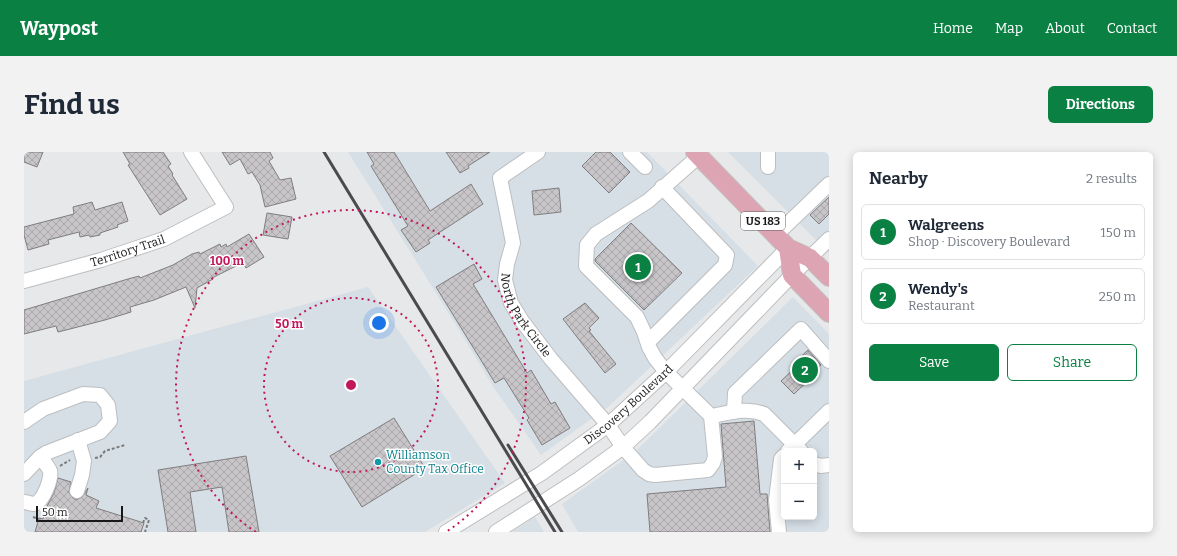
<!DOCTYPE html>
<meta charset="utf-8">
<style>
:root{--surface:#fff;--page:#f2f2f3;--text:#1f2937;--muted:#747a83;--line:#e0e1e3;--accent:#0b8043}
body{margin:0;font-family:Bitter,serif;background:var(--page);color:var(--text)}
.controls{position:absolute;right:12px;bottom:12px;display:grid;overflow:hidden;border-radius:6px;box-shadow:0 2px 10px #0003}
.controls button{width:36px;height:36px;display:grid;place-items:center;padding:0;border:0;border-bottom:1px solid var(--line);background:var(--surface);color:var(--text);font:20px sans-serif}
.scale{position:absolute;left:12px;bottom:10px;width:87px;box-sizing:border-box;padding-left:4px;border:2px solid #181819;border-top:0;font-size:11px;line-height:14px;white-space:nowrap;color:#181819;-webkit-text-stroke:3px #fff;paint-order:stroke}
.you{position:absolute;left:355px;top:171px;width:14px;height:14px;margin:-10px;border:3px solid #fff;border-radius:50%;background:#1a73e8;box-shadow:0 0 0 6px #1a73e833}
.badge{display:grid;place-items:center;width:26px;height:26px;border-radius:50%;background:var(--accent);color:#fff;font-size:13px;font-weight:700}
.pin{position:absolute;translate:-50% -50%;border:2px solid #fff;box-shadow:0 1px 4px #0006}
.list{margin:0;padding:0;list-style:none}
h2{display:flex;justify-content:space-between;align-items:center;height:52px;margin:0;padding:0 16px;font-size:17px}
h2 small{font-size:13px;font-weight:400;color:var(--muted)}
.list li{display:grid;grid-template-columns:26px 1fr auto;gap:12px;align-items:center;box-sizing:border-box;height:56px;margin:0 8px 8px;padding:0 8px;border:1px solid var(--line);border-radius:6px}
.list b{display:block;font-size:15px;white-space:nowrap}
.list p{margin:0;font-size:13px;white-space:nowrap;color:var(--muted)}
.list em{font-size:13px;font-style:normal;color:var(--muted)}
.actions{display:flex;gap:8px;padding:12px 16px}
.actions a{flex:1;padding:9px 0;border:1px solid var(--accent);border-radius:6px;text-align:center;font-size:14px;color:var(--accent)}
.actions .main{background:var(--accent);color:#fff}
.map{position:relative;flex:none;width:805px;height:380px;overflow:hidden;border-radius:6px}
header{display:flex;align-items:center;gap:24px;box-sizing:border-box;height:56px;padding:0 20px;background:var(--accent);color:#fff}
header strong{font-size:19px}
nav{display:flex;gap:22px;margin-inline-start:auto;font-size:14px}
.intro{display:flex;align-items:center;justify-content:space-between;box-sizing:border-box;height:96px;padding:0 24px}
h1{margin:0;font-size:28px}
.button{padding:10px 18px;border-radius:6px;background:var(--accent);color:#fff;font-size:14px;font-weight:700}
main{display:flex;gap:24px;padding:0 24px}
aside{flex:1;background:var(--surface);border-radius:6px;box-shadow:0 2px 10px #0003}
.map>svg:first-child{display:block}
.built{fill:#d6dfe6;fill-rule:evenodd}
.building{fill:url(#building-cross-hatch);stroke:#7f7d7f}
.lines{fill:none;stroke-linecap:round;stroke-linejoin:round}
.minor-casing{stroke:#bcbec0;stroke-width:16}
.major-casing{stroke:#c3c3c3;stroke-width:20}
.path{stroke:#797a7c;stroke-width:2;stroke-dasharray:3 2;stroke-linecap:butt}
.minor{stroke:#fff;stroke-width:14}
.major{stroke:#dda4b3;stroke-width:18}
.rail{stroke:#4b4b4d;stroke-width:3}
.ring{fill:none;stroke:#c2185b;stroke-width:2;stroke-dasharray:2 4}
.culture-dot{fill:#0f9aa8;stroke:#fff;stroke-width:1.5}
.labels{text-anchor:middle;stroke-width:3;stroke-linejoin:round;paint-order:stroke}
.shield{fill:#fff;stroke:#5d5d5e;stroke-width:1}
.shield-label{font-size:11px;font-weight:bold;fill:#181819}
.street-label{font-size:12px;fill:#181819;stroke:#fff}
.culture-label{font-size:12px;fill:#0d838f;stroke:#fff;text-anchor:start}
.centre{fill:#c2185b;stroke:#fff;stroke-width:2}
.ring-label{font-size:12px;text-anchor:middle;font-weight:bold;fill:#c2185b;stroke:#fff;stroke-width:3;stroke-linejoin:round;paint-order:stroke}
</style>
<header>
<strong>Waypost</strong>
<nav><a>Home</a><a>Map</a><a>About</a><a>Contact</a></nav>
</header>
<div class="intro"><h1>Find us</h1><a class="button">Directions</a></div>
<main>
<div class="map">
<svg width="805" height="380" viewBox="0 0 805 380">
<defs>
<pattern id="building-cross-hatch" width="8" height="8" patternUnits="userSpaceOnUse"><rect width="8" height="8" fill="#c7c5c7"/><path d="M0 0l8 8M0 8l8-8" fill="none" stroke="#aaa8aa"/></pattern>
</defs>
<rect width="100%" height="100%" fill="#e6e8ea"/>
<path class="built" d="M 324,0 L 623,0 L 734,114 L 584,255 L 517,303 L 468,233 L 437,181 Z
M 704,0 L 805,0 L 805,101 Z
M 344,135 L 481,331 L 401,380 L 0,380 L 0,229 Z
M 769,145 L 805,182 L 805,380 L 554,380 L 538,352 L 612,299 ZM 760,299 L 790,299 L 790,365 L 760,365 Z
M 511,365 L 520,380 L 488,380 Z"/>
<path class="building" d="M 0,0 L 19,0 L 13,15 L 0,10 Z
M 99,0 L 139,0 L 147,12 L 144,14 L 149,22 L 148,23 L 163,47 L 136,63 L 104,13 L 106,12 Z
M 198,0 L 246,0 L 249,6 L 245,9 L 256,28 L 267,26 L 272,47 L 241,55 L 236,33 L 228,20 L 224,22 L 216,7 L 206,13 Z
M 343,0 L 370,0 L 406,59 L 447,32 L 459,52 L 404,88 L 406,91 L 392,100 L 377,78 L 384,74 L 347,14 L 350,12 Z
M 422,0 L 466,0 L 444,14 L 445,16 L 436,21 Z
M 572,0 L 586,0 L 606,20 L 585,41 L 558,14 Z
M 535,36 L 537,60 L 510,63 L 508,39 Z
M 805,45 L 805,62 L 795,72 L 786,63 Z
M 68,50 L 71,58 L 98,50 L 104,69 L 93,73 L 94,75 L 76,81 L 76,83 L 66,85 L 65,83 L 56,85 L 55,80 L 24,88 L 25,92 L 4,98 L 0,83 L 0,75 L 50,62 L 49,55 Z
M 243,61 L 268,65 L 264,87 L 239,83 Z
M 607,71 L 658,121 L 620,158 L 571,109 L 571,107 Z
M 225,82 L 240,105 L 222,116 L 218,111 L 188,126 L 189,127 L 173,136 L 171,156 L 162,135 L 130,148 L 106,155 L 107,160 L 81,168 L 42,178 L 34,180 L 32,174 L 0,182 L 0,158 L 104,127 L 115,124 L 116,126 L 149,113 L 168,102 L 175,100 L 176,102 L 196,92 L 197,95 L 202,92 L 203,95 Z
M 450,112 L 458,127 L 449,132 L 503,221 L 507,218 L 527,252 L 531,250 L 546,276 L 518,293 L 503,268 L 505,266 L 480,226 L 471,231 L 412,135 Z
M 561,151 L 575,166 L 565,176 L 567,178 L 565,179 L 592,212 L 581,221 L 539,167 Z
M 784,198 L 797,213 L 789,220 L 791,222 L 770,242 L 757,229 L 772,215 L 769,212 Z
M 370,266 L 401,316 L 338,355 L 306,304 Z
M 730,269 L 736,342 L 743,342 L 746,380 L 626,380 L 623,342 L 702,335 L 697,272 Z
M 222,304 L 235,380 L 205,380 L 198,335 L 166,340 L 172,380 L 144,380 L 134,318 Z
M 34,326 L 47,330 L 45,340 L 47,344 L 50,347 L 54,347 L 58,345 L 64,336 L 62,343 L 75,349 L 72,356 L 120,371 L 117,380 L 11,380 L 15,366 L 19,367 L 24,352 L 30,341 Z"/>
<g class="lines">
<defs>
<g id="minor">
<path id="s1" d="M 514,0 L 476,26 L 489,91 L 483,112 L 481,128 L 487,151 L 498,169 L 527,207 L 584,273 L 599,295 L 619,318 L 625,322 L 631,323 L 684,318 L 689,311 L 691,305 L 687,264"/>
<path d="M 606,0 L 621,15"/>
<path d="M 675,4 L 624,49 L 572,82 L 563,93 L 562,114 L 613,165 L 620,180 L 625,195 L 631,206 L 642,220 L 687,264 C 705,261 723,255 740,262 L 777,299"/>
<path d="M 744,15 L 744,0"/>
<path d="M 752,83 L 805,32"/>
<path id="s2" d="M 0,129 L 77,108 L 140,87 L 202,55 L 167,0"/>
<path d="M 624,190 L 701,113 L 703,103 L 638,35"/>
<path d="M 710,260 L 711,241 L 777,177 L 805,209"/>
<path d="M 0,270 L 19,257 L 59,242 L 76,243 L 84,253 L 86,269 L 76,280 L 22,301 L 16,305 L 0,322"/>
<path d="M 764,299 L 805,259"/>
<path d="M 790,312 L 797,314 L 805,313"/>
<path d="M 53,339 L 58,323 L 60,309 L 54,288"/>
<path d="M 0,350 C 3,350 7,352 10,352 C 19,351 28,326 26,319 C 24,314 19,309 16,305"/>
<path id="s3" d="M 422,380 L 518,321 L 584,273 L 642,220 L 764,96"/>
<path d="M 472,380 L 555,327 L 599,295 L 626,270 L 768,123 L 805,87"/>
<path d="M 755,380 L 752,348 L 757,307 L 760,304"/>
</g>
<path id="major" d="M 671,0 L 764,96 L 786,106 L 805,125
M 764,96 L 768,123 L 805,161"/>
</defs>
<use href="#minor" class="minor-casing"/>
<use href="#major" class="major-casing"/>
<path class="path" d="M 71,306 L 76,305 L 81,299 L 101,293
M 36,314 L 46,308
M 9,365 L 15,367
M 119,371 L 121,366 L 125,368 L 121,380"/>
<use href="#minor" class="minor"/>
<use href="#major" class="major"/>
<path class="rail" d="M 300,0 L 531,380
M 484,293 L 538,380"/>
</g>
<g class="ring">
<circle cx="327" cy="233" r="87"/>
<path d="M232 380A175 175 0 1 1 422 380"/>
</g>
<circle class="culture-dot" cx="354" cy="310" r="4"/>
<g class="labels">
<rect class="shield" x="717" y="60" width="44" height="18" rx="3"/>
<g class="shield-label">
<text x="739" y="73">US 183</text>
</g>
<g class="street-label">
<text dy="4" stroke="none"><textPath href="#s2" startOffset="108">Territory Trail</textPath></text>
<text dy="4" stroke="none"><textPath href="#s1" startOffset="191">North Park Circle</textPath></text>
<text dy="4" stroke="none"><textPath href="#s3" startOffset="223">Discovery Boulevard</textPath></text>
</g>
<g class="culture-label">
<text x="362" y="307">Williamson<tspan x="362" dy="14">County Tax Office</tspan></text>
</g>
</g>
<circle cx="327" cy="233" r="6" class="centre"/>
<g class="ring-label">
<text x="203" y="113">100 m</text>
<text x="265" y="176">50 m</text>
</g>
</svg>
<div class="controls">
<button>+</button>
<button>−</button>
</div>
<div class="scale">50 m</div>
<div class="you"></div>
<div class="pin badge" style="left:614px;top:115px">1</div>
<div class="pin badge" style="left:781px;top:218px">2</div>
</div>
<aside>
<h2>Nearby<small>2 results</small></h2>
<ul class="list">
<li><span class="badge">1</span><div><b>Walgreens</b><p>Shop · Discovery Boulevard</p></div><em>150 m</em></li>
<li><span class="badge">2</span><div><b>Wendy's</b><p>Restaurant</p></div><em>250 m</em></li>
</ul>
<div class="actions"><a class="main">Save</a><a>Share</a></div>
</aside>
</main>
